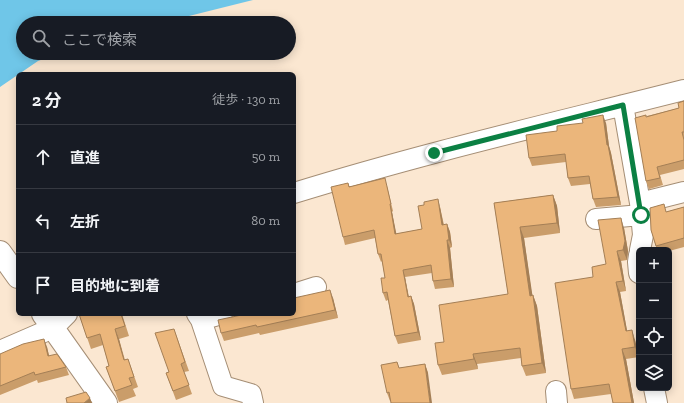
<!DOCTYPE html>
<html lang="ja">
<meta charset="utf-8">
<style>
:root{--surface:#171b24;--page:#20242c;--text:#f1f3f6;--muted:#9ea1a6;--line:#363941}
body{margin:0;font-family:"Zilla Slab","Noto Sans JP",serif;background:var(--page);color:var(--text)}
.controls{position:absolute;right:12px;bottom:12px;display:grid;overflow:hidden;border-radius:6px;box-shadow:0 2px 10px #0003}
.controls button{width:36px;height:36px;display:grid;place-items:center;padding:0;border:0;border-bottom:1px solid var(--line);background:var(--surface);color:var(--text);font:20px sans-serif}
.stop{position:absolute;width:12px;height:12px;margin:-9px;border:3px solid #0b8043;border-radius:50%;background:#fff}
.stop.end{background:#0b8043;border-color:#fff;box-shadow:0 1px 4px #0008}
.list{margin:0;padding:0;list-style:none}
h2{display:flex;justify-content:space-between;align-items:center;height:52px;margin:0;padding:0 16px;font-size:17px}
h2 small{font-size:13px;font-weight:400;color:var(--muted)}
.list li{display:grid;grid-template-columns:26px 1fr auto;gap:12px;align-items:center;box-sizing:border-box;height:64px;padding:0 16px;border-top:1px solid var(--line)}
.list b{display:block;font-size:15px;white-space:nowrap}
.list em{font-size:13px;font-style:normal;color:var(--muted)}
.icon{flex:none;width:22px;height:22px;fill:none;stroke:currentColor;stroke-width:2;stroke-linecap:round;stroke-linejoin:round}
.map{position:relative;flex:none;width:684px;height:403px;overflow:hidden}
.search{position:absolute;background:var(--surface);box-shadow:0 2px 10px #0003;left:16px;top:16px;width:280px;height:44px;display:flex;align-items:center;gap:10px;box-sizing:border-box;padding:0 14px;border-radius:22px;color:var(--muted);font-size:15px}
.panel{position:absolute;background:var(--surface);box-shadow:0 2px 10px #0003;left:16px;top:72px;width:280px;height:244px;border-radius:6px}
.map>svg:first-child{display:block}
.water{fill:#6fc6e8}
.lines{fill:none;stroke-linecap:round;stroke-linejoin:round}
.minor-casing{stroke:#a58e75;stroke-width:22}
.major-casing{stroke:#a58e75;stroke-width:24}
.minor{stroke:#fff;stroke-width:20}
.major{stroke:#fff;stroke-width:22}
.wall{fill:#ca9d6a}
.shaded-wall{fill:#a47f56}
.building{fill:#ebb67b;stroke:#a47f56}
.route{stroke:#0b8043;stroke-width:5}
</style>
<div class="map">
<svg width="684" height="403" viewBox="0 0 684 403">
<rect width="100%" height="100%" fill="#fbe7d1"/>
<path class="water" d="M 0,0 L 253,0 L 161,23 L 23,23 L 23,53 L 59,53 L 38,61 L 0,87 Z"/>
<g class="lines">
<defs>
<path id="minor" d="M 623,105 L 640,203
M 294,193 C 423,153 554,123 684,90
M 596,219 L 641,215
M 640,250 L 643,235 L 640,203 L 684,192
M 639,255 L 638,262 L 639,273
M 294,294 L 316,287
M 197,314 L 201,320 L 223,386 L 251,394 L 253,403
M 201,320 L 222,314
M 0,351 L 53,328 L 67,314
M 654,388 L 657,403
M 556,391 L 557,403"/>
<path id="major" d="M 0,252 L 18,277
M 43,314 L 106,403"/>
</defs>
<use href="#minor" class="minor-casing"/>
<use href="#major" class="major-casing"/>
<use href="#minor" class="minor"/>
<use href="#major" class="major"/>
</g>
<path class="wall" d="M 684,101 L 684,169 L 660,175 L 663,185 L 649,189 L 646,181 L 647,116 L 679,108 Z
M 606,123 L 609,146 L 611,153 L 621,205 L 596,207 L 593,199 L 590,184 L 571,186 L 568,178 L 566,162 L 532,166 L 529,158 L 557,131 Z
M 348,183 L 349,186 L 387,186 L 393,211 L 392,212 L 396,234 L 422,229 L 440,207 L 444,225 L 447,224 L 450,232 L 452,247 L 450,248 L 454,287 L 435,289 L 433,281 L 432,273 L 405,277 L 409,297 L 411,296 L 414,304 L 421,340 L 398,344 L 395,336 L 388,300 L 386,301 L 383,293 L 385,278 L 382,261 L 381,262 L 378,254 L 375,238 L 345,245 L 343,237 Z
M 553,195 L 557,206 L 560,233 L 524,238 L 532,296 L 533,295 L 537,306 L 546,373 L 526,376 L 522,366 L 521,358 L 477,364 L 478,369 L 442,375 L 438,365 L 444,342 L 508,294 L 494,203 Z
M 684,207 L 684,247 L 669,251 L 669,250 L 657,250 L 651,230 L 666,212 Z
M 624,228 L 628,251 L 627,260 L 621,261 L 626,291 L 620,292 L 627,331 L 635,340 L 639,357 L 626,359 L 634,403 L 613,403 L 611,394 L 574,399 L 571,389 L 593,277 L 606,264 Z
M 333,298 L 338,318 L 260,335 L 259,333 L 224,341 L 221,333 Z
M 79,314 L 122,314 L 129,336 L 119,339 L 125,360 L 128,359 L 138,387 L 133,389 L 136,396 L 119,402 L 106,367 L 109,366 L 103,345 L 91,349 Z
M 174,329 L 189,371 L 184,372 L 192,394 L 176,400 L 166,373 L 169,372 Z
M 47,347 L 49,356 L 66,367 L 69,375 L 38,383 L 37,380 L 0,395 L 0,354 Z
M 397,362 L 399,368 L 425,364 L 428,373 L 390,401 L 387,393 Z"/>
<path class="shaded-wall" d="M 603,115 L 606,123 L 609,146 L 611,153 L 621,205 L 618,197 L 607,145 Z
M 553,195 L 557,206 L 560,233 L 557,223 Z
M 438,199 L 440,207 L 445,233 L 442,225 Z
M 390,204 L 392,212 L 398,242 L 395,234 Z
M 621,218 L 624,228 L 628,251 L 627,260 L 623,250 Z
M 447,224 L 450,232 L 452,247 L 449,240 Z
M 520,227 L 524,238 L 534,306 L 530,296 Z
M 447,240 L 450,248 L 454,287 L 451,279 Z
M 617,251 L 621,261 L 626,291 L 623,281 Z
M 403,270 L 405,277 L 410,305 L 408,297 Z
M 616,282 L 620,292 L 629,341 L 626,331 Z
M 330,290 L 333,298 L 338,318 L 335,310 Z
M 533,295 L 537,306 L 546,373 L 542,363 Z
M 411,296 L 414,304 L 421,340 L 418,332 Z
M 115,329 L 119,339 L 127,371 L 124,360 Z
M 632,330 L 635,340 L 639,357 L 635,347 Z
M 44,339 L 47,347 L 51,364 L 48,356 Z
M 622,349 L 626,359 L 634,403 L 632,403 Z
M 473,354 L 477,364 L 478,369 L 474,359 Z
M 425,364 L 428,373 L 432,403 L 430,403 Z
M 90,398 L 92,403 L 84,403 Z"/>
<path class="building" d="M 684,101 L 684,132 L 682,132 L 684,140 L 684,160 L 657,167 L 660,178 L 646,181 L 635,118 L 646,115 L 646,117 L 679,108 L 678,103 Z
M 603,115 L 607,145 L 608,145 L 618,197 L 593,199 L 589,176 L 568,178 L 565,154 L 529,158 L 526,135 L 557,131 L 557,126 L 583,123 L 582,119 Z
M 385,178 L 391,204 L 390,204 L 395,234 L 422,229 L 418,206 L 424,205 L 424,202 L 438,199 L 442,225 L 447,224 L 449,240 L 447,240 L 451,279 L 433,281 L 431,265 L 403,270 L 408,297 L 411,296 L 418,332 L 395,336 L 387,292 L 383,293 L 381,278 L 385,278 L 381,254 L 378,254 L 374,230 L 343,237 L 331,187 L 348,183 L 349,187 Z
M 553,195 L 557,223 L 520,227 L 530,296 L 533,295 L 542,363 L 522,366 L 520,348 L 473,354 L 474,359 L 438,365 L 435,343 L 444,342 L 439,305 L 508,294 L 494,203 Z
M 664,204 L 666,212 L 684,207 L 684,238 L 656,246 L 651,230 L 650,208 Z
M 621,218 L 625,241 L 623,250 L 617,251 L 623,281 L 616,282 L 626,331 L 632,330 L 635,347 L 622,349 L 632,403 L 613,403 L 609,384 L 571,389 L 555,283 L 593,277 L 592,267 L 606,264 L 598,220 Z
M 330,290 L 335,310 L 257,327 L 256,325 L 221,333 L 218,320 L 246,314 L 294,314 L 294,298 Z
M 79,314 L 121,314 L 125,326 L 115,329 L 124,360 L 128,359 L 134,377 L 129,378 L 132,385 L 115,391 L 106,367 L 109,366 L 100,334 L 87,338 Z
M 174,329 L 185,362 L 181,364 L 189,385 L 173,391 L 166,373 L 169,372 L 155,333 Z
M 44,339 L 48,356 L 57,354 L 66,367 L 35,375 L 34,372 L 0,386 L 0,354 L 23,344 Z
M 397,362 L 399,368 L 425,364 L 430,403 L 391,403 L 389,392 L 387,393 L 381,365 Z
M 86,392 L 90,398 L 84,403 L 67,403 L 66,398 Z"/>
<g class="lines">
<path class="route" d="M 434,153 L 623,105 L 641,215"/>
</g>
</svg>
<div class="controls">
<button>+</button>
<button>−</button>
<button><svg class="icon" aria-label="locate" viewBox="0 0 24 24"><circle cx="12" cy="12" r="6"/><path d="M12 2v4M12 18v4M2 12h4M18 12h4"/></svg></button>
<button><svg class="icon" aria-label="layers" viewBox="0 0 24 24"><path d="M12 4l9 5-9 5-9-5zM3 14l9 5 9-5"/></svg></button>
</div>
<div class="stop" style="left:641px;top:215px"></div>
<div class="stop end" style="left:434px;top:153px"></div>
<div class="search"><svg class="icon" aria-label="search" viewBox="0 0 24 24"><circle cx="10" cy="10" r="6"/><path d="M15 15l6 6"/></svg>ここで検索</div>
<section class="panel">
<h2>2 分<small>徒歩 · 130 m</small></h2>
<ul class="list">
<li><svg class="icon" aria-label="ahead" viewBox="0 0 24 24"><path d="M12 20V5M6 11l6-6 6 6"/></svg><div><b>直進</b></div><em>50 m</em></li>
<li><svg class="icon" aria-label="left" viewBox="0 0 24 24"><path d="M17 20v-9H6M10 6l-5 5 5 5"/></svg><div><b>左折</b></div><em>80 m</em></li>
<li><svg class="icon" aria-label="arrive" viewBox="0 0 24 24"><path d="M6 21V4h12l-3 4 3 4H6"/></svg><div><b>目的地に到着</b></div></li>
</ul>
</section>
</div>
